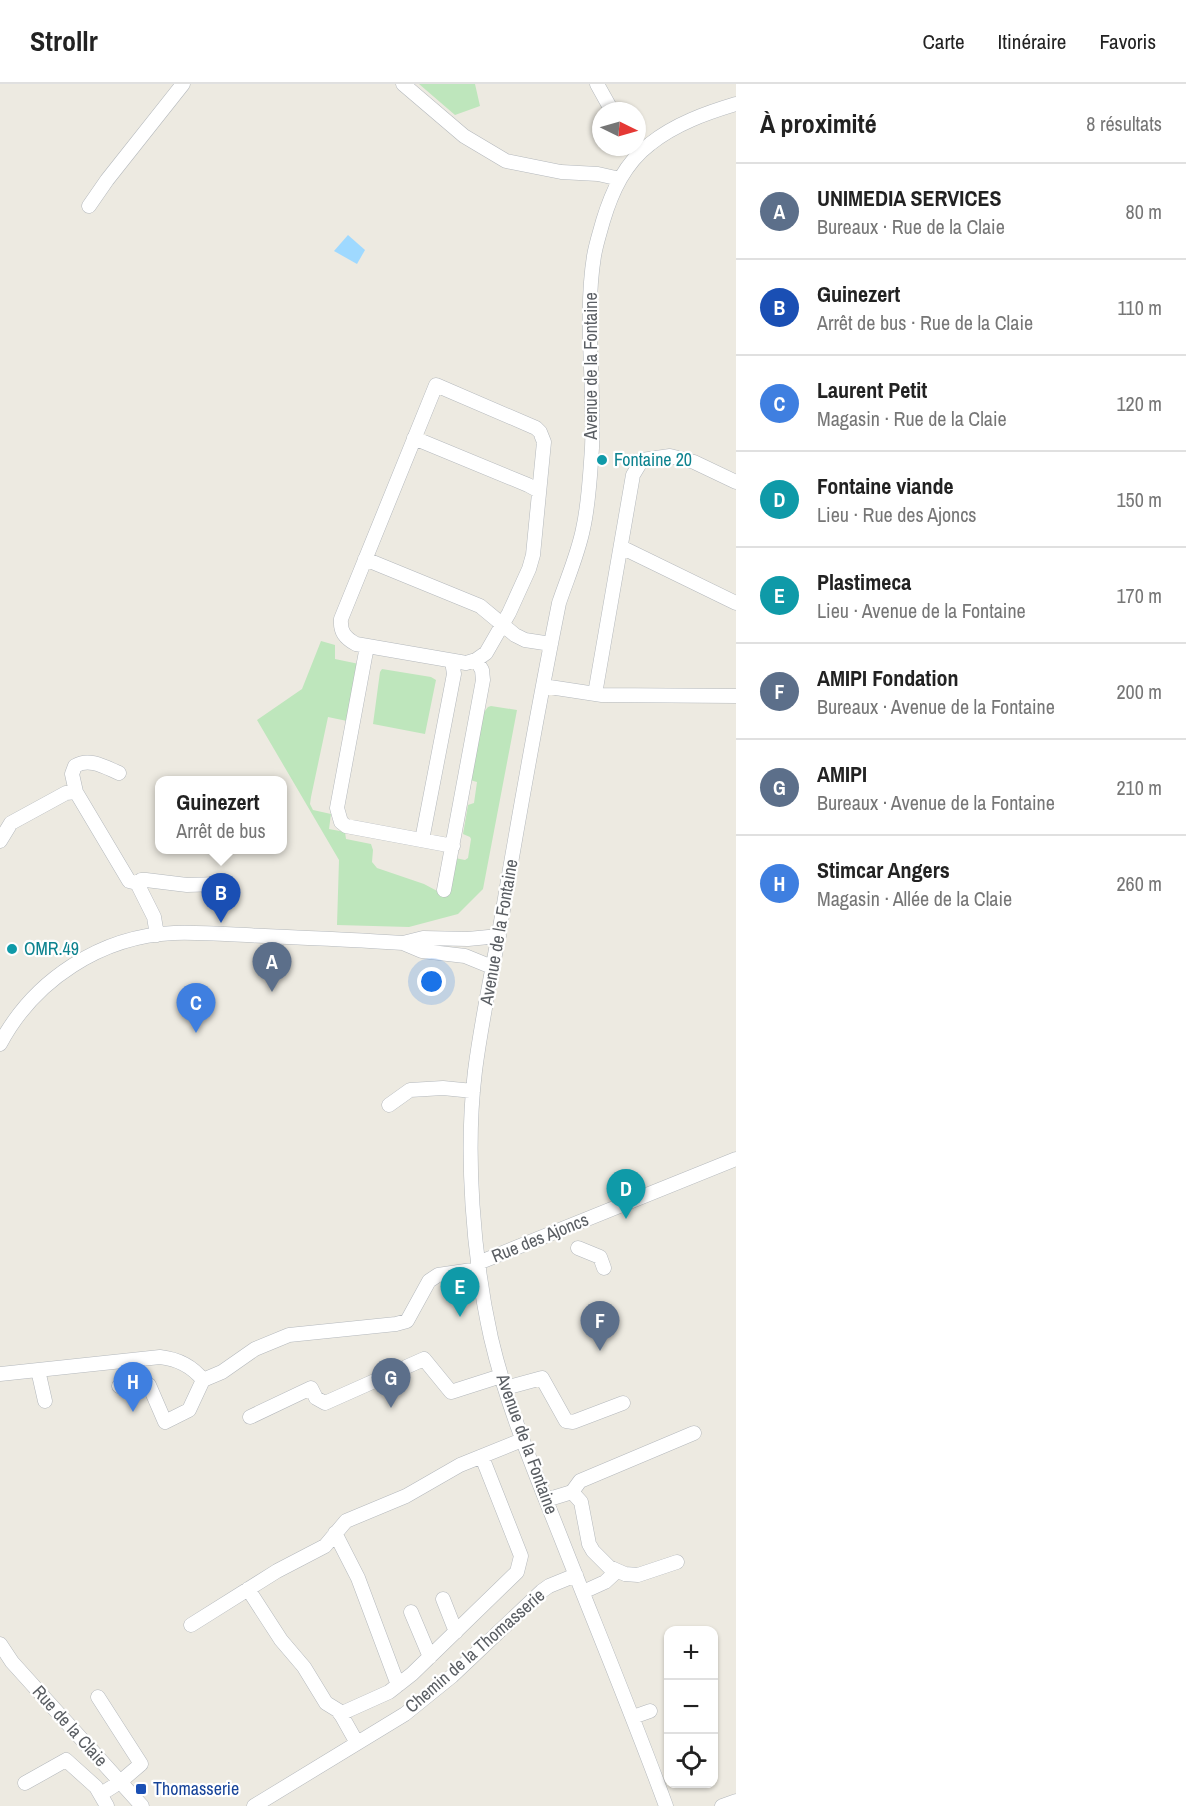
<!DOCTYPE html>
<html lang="fr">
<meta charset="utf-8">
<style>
:root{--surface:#fff;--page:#f2f2f2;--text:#222;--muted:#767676;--line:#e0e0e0;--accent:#ee2e26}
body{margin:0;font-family:"Archivo Narrow",sans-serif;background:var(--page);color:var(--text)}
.controls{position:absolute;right:18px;bottom:18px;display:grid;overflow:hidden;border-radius:12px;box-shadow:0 2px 4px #0004}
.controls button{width:54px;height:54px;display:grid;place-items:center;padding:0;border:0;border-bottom:2px solid var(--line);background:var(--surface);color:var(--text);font:30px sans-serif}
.compass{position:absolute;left:592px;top:18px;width:54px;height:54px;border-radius:50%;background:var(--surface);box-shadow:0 2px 4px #0004;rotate:95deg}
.you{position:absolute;left:432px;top:898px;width:21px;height:21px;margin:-15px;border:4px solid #fff;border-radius:50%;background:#1a73e8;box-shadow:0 0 0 9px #1a73e833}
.badge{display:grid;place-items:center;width:39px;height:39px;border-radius:50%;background:var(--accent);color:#fff;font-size:20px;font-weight:700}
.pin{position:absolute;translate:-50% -50px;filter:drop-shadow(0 2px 3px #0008)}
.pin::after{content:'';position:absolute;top:32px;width:21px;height:18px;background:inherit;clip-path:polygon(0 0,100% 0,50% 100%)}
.popup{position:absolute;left:155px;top:692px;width:132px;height:78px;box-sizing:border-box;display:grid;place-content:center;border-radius:12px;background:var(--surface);filter:drop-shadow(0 2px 4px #0005);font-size:20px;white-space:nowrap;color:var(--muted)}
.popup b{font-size:22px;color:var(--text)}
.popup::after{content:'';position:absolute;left:50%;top:100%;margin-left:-12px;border:12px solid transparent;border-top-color:var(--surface)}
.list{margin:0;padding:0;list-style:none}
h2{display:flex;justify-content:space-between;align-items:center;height:78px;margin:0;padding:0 24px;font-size:26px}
h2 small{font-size:20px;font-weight:400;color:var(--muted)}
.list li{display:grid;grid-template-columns:39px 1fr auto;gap:18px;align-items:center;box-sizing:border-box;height:96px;padding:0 24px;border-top:2px solid var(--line)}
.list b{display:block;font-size:22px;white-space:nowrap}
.list p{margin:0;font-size:20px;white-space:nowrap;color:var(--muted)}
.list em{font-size:20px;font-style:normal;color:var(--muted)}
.icon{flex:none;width:33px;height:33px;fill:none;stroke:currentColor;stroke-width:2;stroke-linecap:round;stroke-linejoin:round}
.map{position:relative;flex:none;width:736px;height:1722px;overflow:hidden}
header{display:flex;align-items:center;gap:36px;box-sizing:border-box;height:84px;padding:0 30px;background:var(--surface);border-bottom:2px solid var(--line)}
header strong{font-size:28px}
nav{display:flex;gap:33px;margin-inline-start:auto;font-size:21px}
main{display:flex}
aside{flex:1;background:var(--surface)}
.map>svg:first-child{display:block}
.green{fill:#bee6bc}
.water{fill:#9fd9ff}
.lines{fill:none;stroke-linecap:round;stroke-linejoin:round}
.minor-casing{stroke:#b4b8bc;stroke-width:15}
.minor{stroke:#fff;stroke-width:14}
.culture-dot{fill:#0f9aa8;stroke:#fff;stroke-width:2}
.transit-dot{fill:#1a4fb4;stroke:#fff;stroke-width:2}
.labels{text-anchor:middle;stroke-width:4.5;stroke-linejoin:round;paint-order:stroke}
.street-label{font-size:18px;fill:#5a5e63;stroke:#fff}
.culture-label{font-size:18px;fill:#0d838f;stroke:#fff;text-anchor:start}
.transit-label{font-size:18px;fill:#164399;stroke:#fff;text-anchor:start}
</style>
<header>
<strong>Strollr</strong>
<nav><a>Carte</a><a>Itinéraire</a><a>Favoris</a></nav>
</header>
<main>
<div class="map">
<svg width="736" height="1722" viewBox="0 0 736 1722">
<rect width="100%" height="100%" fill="#edeae1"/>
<path class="green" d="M 419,0 L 475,0 L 480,22 L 455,31 Z
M 321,557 L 335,561 L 335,575 L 359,580 L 347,637 L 328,633 L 311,713 L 310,720 L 313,726 L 331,730 L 329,745 L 345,748 L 346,755 L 371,760 L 373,766 L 372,778 L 377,784 L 424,800 L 441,809 L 455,774 L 465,776 L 468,774 L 471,755 L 470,753 L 463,750 L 468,721 L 474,719 L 477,698 L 470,696 L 484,628 L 488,623 L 491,622 L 517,626 L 483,805 L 458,830 L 409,843 L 337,841 L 339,776 L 257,636 L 302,605 Z
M 382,585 L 431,593 L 436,596 L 425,650 L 373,640 L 380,588 Z"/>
<path class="water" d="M 348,151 L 365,166 L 357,180 L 334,167 Z"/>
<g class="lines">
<defs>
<path id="minor" d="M 403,0 L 464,52 L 506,77 L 561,88 L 598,90 L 620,95
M 597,0 L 612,27
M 89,122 L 107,96 L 183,0
M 436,301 L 536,344 L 540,348 L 544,358 L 533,471 L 529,485 L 509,529 L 486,569 L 476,576 L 466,579 L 356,560 C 345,554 340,548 341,535 Z
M 414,354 L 528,401 L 539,407
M 621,463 L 736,519
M 365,475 L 480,522 L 515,551 L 525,556 L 551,560
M 367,562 L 337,724 L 341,738 L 346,742 L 453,762
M 543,602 L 602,611 L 736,612
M 595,610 L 633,391 L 642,376 L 670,372 L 694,378 L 736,398
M 76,708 L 72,690 L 75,682 C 89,673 105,683 119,689
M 422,756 L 454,590 L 452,577
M 0,757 L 11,739 L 66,709 L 76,708 L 129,797 L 137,799
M 444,806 L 483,596 L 482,586 L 476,576
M 157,851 L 154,833 L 137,799 L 141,796 L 146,796 L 187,801 L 219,800
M 403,859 L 422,867 L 465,872 L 492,883
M 0,960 C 34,896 101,852 174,849 C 204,848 235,851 265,852 C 311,854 357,856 403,859 L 423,854 L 468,855 L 499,852
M 389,1021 L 410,1006 L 443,1004 L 473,1007
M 578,1164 L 600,1173 L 604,1184
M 478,1179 L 736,1075
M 38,1286 L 45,1317
M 0,1290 L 160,1273 C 178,1275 192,1282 203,1296
M 119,1302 L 144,1299 L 149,1301 L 165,1338 L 189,1326 L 203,1296 L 222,1288 L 255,1265 L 289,1251 L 396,1240 L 407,1237 L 429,1197 L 438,1191 L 479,1185
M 505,1304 L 542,1294 L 566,1337 L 573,1338 L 623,1319
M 250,1333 L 311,1304 L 316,1314 L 325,1319 L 424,1275 L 451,1308 L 501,1292
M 572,1408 L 581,1418 L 589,1460 L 593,1467 L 609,1483 L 625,1490 L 638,1491 L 677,1478
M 546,1416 L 572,1408 L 580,1397 L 694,1349
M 335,1449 L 358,1494 L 398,1601
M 248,1505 L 281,1556 L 304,1583 L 326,1619 L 339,1627 L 357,1659
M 583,1508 L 605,1498 L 617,1487
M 443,1515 L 456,1548
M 411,1528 L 430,1573
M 191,1541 L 277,1487 L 325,1462 L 346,1437 L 406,1412 L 460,1381 L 522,1356
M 0,1560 L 12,1578 L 142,1722
M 98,1613 L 141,1680 L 120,1698 L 101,1710
M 340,1630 L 389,1608 L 412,1590 L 517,1488 L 521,1472 L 482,1373
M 633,1633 L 650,1627
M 25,1699 L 66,1676 L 96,1703 L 107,1722
M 254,1722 L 405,1630 L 452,1592 L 542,1507 L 549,1502 L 576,1491
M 666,1722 C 633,1632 596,1543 561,1454 C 535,1388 507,1323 491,1254 C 473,1173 465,1069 475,987 C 482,931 495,876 504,820 C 521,720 539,619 559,519 C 567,495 578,470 583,445 C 589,419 590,390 592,364 C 595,300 584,235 594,172 C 596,160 600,148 603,137 C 612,107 625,79 650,60 C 675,40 706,29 736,20
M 722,1722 L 736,1717"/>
</defs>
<use href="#minor" class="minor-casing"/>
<use href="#minor" class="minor"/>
</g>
<g class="culture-dot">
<circle cx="602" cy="376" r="6"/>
<circle cx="12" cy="865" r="6"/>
</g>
<rect class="transit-dot" x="135" y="1699" width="12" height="12" rx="3"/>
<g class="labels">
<g class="street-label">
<text transform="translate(591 282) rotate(-90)" y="6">Avenue de la Fontaine</text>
<text transform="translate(499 848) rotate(-80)" y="6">Avenue de la Fontaine</text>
<text transform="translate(540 1154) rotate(-22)" y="6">Rue des Ajoncs</text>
<text transform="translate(527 1360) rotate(70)" y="6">Avenue de la Fontaine</text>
<text transform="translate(475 1567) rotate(-41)" y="6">Chemin de la Thomasserie</text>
<text transform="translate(70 1642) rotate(48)" y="6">Rue de la Claie</text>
</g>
<g class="culture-label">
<text x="614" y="382">Fontaine 20</text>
<text x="24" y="871">OMR.49</text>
</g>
<g class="transit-label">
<text x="153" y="1711">Thomasserie</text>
</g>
</g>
</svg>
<div class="controls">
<button>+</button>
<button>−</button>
<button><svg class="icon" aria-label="locate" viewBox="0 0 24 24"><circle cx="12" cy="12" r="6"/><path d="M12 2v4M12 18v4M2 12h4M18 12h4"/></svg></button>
</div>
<svg class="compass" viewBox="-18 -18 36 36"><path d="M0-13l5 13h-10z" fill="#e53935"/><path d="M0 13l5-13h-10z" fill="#767676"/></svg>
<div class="you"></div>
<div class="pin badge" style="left:272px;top:908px;background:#5c6f8a">A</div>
<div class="pin badge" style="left:221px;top:839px;background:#1a4fb4">B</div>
<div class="popup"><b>Guinezert</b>Arrêt de bus</div>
<div class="pin badge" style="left:196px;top:949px;background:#3f7fe0">C</div>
<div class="pin badge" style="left:626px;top:1135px;background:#0f9aa8">D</div>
<div class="pin badge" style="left:460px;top:1233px;background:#0f9aa8">E</div>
<div class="pin badge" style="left:600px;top:1267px;background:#5c6f8a">F</div>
<div class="pin badge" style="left:391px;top:1324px;background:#5c6f8a">G</div>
<div class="pin badge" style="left:133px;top:1328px;background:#3f7fe0">H</div>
</div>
<aside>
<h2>À proximité<small>8 résultats</small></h2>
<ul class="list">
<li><span class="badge" style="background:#5c6f8a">A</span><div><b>UNIMEDIA SERVICES</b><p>Bureaux · Rue de la Claie</p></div><em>80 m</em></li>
<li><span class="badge" style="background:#1a4fb4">B</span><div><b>Guinezert</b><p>Arrêt de bus · Rue de la Claie</p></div><em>110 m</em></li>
<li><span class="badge" style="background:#3f7fe0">C</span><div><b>Laurent Petit</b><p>Magasin · Rue de la Claie</p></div><em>120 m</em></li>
<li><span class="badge" style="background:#0f9aa8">D</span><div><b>Fontaine viande</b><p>Lieu · Rue des Ajoncs</p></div><em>150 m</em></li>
<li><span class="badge" style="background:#0f9aa8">E</span><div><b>Plastimeca</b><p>Lieu · Avenue de la Fontaine</p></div><em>170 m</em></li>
<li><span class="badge" style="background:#5c6f8a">F</span><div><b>AMIPI Fondation</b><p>Bureaux · Avenue de la Fontaine</p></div><em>200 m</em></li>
<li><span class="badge" style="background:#5c6f8a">G</span><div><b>AMIPI</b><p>Bureaux · Avenue de la Fontaine</p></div><em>210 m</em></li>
<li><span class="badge" style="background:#3f7fe0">H</span><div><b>Stimcar Angers</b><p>Magasin · Allée de la Claie</p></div><em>260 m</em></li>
</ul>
</aside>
</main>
